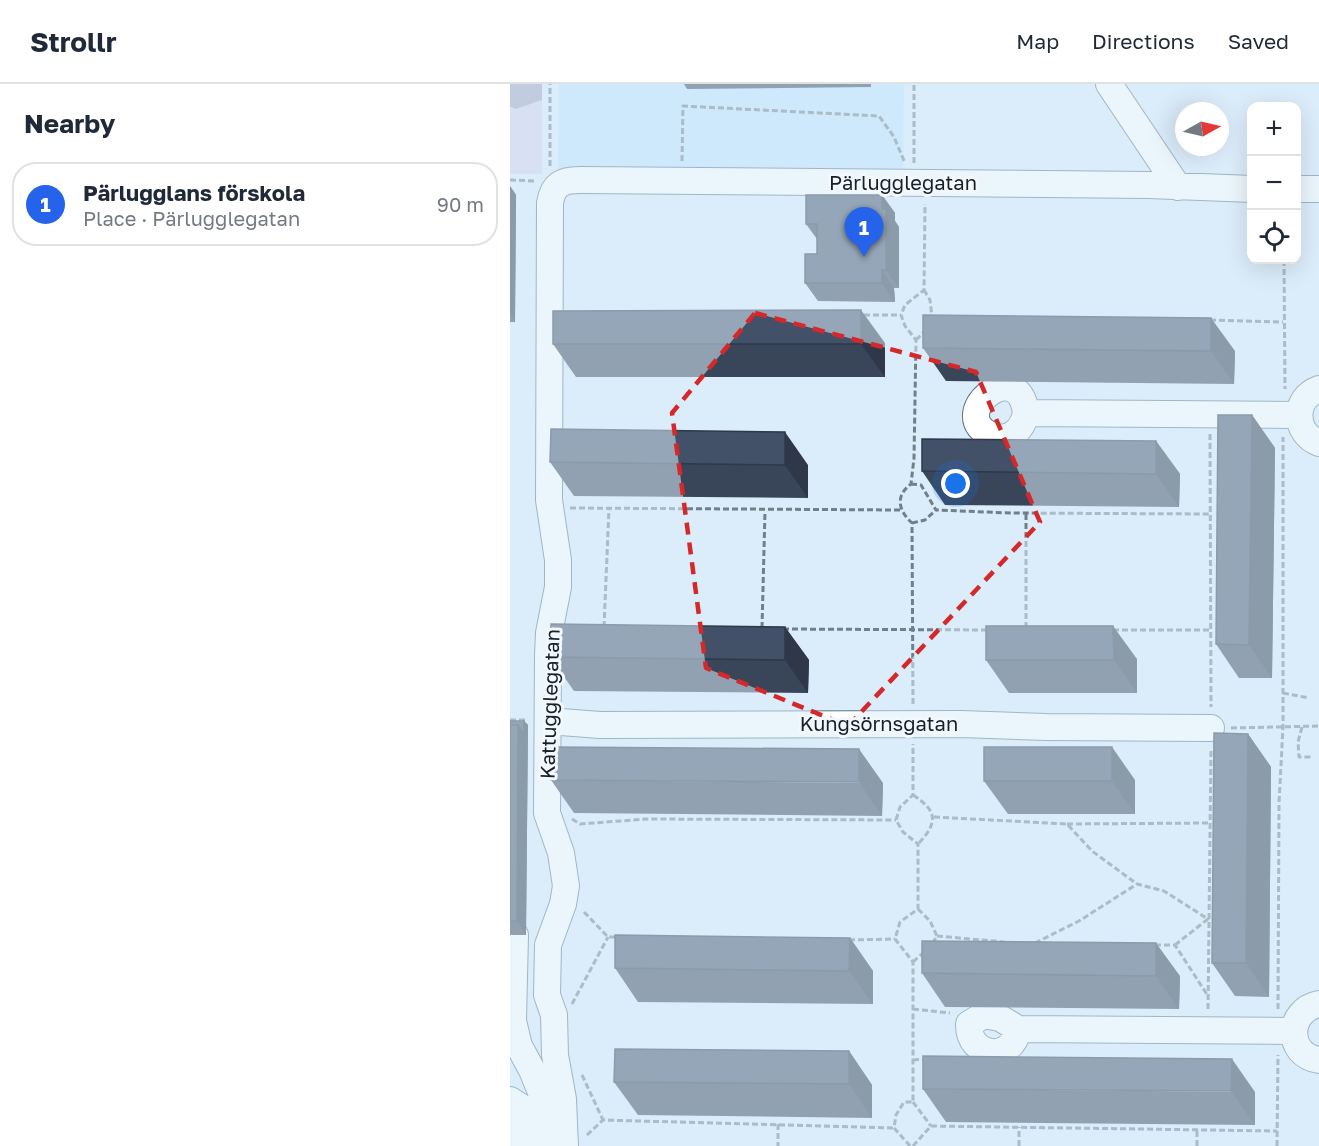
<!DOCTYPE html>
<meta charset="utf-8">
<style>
:root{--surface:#fff;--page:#f2f2f3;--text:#1f2937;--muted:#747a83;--line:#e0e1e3;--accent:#2563eb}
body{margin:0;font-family:"Golos Text",sans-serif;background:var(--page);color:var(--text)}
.controls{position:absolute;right:18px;top:18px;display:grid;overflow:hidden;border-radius:12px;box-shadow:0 6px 24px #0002}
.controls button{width:54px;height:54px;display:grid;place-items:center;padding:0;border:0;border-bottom:2px solid var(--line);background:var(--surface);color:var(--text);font:30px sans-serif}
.compass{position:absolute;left:665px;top:18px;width:54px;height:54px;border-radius:50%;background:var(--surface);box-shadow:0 6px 24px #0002;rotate:82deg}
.you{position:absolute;left:446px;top:400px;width:21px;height:21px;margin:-15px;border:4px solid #fff;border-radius:50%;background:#1a73e8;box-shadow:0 0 0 9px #1a73e833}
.badge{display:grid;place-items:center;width:39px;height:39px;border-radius:50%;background:var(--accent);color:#fff;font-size:20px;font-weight:700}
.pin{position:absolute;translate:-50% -50px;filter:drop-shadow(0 2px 3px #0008)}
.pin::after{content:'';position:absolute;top:32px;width:21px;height:18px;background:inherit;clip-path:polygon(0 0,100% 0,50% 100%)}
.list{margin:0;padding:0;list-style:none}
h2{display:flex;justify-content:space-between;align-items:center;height:78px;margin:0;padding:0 24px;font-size:26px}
h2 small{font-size:20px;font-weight:400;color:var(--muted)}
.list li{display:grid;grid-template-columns:39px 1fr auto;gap:18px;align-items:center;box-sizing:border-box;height:84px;margin:0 12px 12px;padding:0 12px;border:2px solid var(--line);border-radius:24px}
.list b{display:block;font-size:22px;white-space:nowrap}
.list p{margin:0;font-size:20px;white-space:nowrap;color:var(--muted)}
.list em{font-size:20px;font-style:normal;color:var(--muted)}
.icon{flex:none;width:33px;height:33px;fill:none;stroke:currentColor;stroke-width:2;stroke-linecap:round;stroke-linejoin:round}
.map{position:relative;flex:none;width:809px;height:1062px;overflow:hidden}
header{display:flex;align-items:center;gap:36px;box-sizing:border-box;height:84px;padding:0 30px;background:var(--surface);border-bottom:2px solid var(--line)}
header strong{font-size:28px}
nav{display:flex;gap:33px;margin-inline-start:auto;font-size:21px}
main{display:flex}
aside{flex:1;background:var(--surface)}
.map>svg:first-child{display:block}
.built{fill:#bfe4ff}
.green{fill:#d2d3eb}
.forest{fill:#a4a5c4}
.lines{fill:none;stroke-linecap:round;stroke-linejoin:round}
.minor-casing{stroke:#597487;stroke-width:28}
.path{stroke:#717f8a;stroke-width:3;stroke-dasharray:6 3;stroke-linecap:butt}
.minor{stroke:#fff;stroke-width:26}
.wall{fill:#394559}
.shaded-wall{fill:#2e3849}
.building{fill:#425068;stroke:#2e3849;stroke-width:1.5}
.marked{fill:none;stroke:#d62828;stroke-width:4.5;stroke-dasharray:12 8;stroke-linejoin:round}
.labels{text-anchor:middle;stroke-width:6;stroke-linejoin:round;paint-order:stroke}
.street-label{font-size:20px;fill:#152028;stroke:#f2f8fc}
</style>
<header>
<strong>Strollr</strong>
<nav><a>Map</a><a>Directions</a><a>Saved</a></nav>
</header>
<main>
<aside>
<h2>Nearby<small></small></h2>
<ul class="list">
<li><span class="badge">1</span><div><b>Pärlugglans förskola</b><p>Place · Pärlugglegatan</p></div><em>90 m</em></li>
</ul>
</aside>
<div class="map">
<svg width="809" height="1062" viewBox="0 0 809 1062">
<rect width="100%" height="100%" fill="#dbecfa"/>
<path class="built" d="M 49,0 L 394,0 L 393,88 L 48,88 Z"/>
<path class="green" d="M 32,16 L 32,90 L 0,90 L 0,23 L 6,25 Z"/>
<path class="forest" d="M 0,0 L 32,0 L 32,16 L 6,25 L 0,23 Z"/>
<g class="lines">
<defs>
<path id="minor" d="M 599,0 L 668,103
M 786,105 L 809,105
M 809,305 C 782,315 784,349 809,359
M 516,329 C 508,268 433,333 483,352 C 500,358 513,345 516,329 L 789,331
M 38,637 L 90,641 L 451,640 L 536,643 L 701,644
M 5,851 L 3,937 L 9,962 L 22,986 L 35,1018 L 36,1062
M 809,920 C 777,926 775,971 809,976
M 508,945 L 490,934 L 474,931 L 459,940 C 458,974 503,979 508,945 L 783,947
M 0,1016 L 11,1023 L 11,1062
M 55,1062 L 53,1015 L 45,971 L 44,931 L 37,911 L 38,861 L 53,820 L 56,802 L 51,769 L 37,729 L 38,571 L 39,549 L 48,503 L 48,476 L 39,416 L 40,119 C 43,101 51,96 70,96 L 639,101 L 742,105"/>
</defs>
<use href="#minor" class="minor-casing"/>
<path class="path" d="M 172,77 L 173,22 L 369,32 L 384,53 L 395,79
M 404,79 L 404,0
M 40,82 L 40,0
M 0,96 L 26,97
M 774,176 L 775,305
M 414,206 L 420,216 L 422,233
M 354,231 L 391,231
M 700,236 L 773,238
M 406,256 L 415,247
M 700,350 L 701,623
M 401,400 L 411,401 L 426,426 L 501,429 L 700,430
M 60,424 L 391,426
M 402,439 L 415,436 L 426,426
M 94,543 L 99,424
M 252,544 L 255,427
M 516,544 L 516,429
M 273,545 L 479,546
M 603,546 L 700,546
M 773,609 L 799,614
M 403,620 L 402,439 C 388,426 385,412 401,400 L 404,374 L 406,256 L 395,242 L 391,231 L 395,221 L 414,206 L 415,120
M 0,636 L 18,636
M 792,643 L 788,658 L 789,673 L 801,673
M 721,644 L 809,642
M 403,711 C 428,727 428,739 408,760
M 424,733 L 557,740 L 582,767 L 627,800
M 62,735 L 70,740 L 137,735 L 386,736
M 557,740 L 699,739
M 408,825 L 420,837 L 427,852 L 422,860
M 74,828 L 98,853 L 107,853
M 427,852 L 494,858
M 339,856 L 385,855
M 525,859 L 569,837 L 627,800 L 654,807 L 698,835 L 665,861
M 645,861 L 665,861 L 698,912
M 403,878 L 413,869
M 62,920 L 98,853
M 403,925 L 440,929
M 698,925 L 701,665
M 768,925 L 769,719 L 773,643 L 773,353
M 403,976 L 417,975
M 72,991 L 93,1036
M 403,1018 L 421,1042
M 268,1040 L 268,1062
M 77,1051 L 93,1036 L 384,1044
M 400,1062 L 384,1044 L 386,1031 L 394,1018 L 403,1018 L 403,878 L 385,855 L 390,838 L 408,825 L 408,760 L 393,748 L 386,736 L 390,723 L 403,711 L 403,660
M 403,1062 L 421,1042 L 767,1047
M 509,1062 L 509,1043
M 687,1062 L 687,1046
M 767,1062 L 768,971"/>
<use href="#minor" class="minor"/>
</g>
<path class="wall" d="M 174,0 L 361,0 L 361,3 L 177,5 Z
M 0,102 L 6,111 L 5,238 L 0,238 Z
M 372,111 L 385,129 L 385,137 L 389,143 L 389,204 L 384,204 L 385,218 L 308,217 L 295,199 L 307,170 L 307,155 L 296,140 Z
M 375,259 L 375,293 L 66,293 L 43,260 Z
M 413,264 L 725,267 L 724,300 L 436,297 Z
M 742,331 L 765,364 L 762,594 L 729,594 L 706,560 Z
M 646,357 L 670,390 L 669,423 L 435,421 L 412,387 Z
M 40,378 L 298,381 L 298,414 L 64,412 Z
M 275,543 L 299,576 L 298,609 L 64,607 L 40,573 Z
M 627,575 L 627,609 L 499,609 L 476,576 Z
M 0,637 L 14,637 L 18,641 L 16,851 L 0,851 Z
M 738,650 L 761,683 L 759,913 L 725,912 L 702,879 Z
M 41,696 L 373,699 L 372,732 L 64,729 Z
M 625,696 L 625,730 L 498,730 L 474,697 Z
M 340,854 L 363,887 L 363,920 L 128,918 L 105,884 Z
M 412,889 L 670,892 L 669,925 L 435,923 Z
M 339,967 L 362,1001 L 362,1034 L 128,1031 L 104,998 Z
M 413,1005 L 745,1008 L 745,1041 L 436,1038 Z"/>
<path class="shaded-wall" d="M 0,102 L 6,111 L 5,238 L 0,230 Z
M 372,111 L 385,129 L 385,137 L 389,143 L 389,204 L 376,186 L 372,125 Z
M 372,186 L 384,204 L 385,218 L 372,199 Z
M 351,226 L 375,259 L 375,293 L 351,260 Z
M 701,234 L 725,267 L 724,300 L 701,267 Z
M 742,331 L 765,364 L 762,594 L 739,561 Z
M 275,348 L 298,381 L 298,414 L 275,381 Z
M 646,357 L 670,390 L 669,423 L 646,390 Z
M 603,542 L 627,575 L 627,609 L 604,576 Z
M 275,543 L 299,576 L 298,609 L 275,576 Z
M 14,637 L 18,641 L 16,851 L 7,837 L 8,641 Z
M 738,650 L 761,683 L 759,913 L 736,879 Z
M 602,663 L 625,696 L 625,730 L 602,697 Z
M 349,665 L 373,699 L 372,732 L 349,698 Z
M 340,854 L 363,887 L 363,920 L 339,887 Z
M 646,859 L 670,892 L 669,925 L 646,892 Z
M 339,967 L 362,1001 L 362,1034 L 339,1000 Z
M 722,975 L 745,1008 L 745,1041 L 721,1007 Z"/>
<path class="building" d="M 296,111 L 372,111 L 372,125 L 376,125 L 376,186 L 372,186 L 372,199 L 295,199 L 295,170 L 307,170 L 307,140 L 296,140 Z
M 351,226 L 351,260 L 43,260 L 43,227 Z
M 413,231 L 701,234 L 701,267 L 413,264 Z
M 708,331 L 742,331 L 739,561 L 706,560 Z
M 41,345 L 275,348 L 275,381 L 40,378 Z
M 412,355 L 646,357 L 646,390 L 412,387 Z
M 41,540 L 275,543 L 275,576 L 40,573 Z
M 476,542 L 603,542 L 604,576 L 476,576 Z
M 0,637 L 14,637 L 14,650 L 8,641 L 0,641 Z
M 0,641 L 8,641 L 7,837 L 0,837 Z
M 704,649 L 738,650 L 736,879 L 702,879 Z
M 41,663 L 349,665 L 349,698 L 41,696 Z
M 474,663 L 602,663 L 602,697 L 474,697 Z
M 105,851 L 340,854 L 339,887 L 105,884 Z
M 412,857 L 646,859 L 646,892 L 412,889 Z
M 105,965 L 339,967 L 339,1000 L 104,998 Z
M 413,972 L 722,975 L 721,1007 L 413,1005 Z"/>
<path d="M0 0H809V1062H0ZM 245,229 L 466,288 L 530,438 L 338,642 L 196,584 L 162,329 Z" fill="#dbecfa" fill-opacity=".55" fill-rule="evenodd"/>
<path class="marked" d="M 245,229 L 466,288 L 530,438 L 338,642 L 196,584 L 162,329 Z"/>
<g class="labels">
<g class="street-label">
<text x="393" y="106">Pärlugglegatan</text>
<text transform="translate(40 620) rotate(-88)" y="7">Kattugglegatan</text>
<text x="369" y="647">Kungsörnsgatan</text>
</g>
</g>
</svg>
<div class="controls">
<button>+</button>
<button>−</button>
<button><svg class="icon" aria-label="locate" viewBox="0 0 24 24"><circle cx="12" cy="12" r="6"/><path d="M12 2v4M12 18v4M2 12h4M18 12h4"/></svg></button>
</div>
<svg class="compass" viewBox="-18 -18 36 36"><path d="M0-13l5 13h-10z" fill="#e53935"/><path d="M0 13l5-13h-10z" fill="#747a83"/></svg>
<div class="you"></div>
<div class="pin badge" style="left:354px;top:173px">1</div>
</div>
</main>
